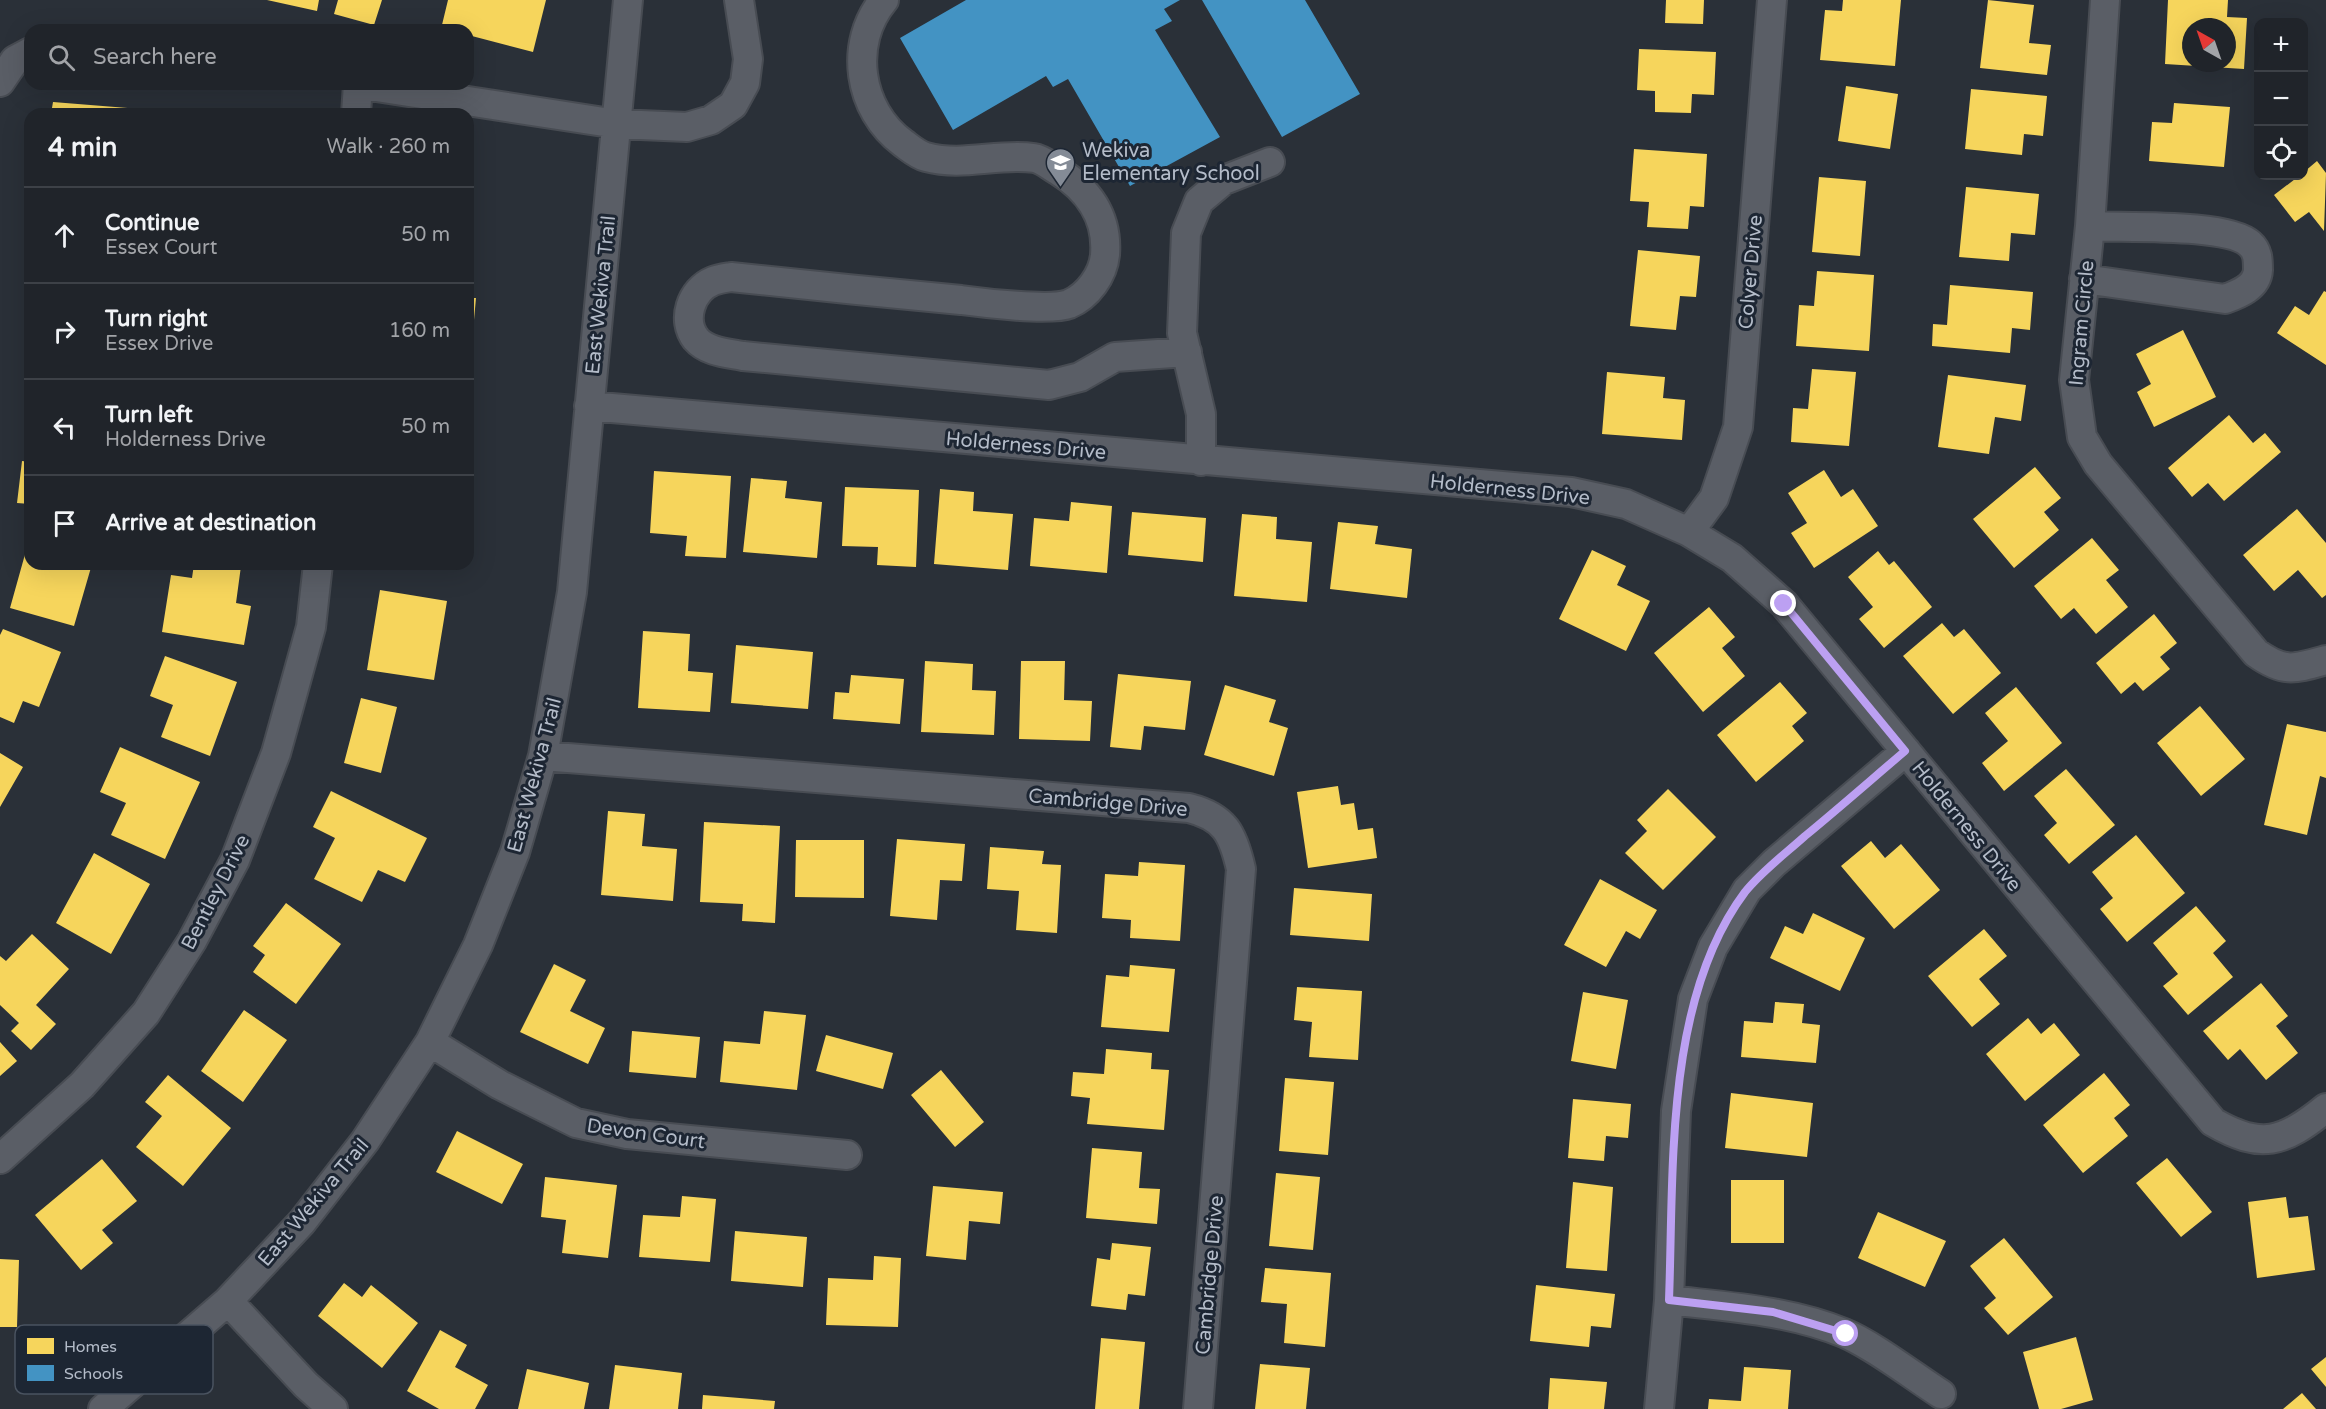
<!DOCTYPE html>
<meta charset="utf-8">
<style>
:root{--surface:#20242a;--page:#282c32;--text:#f1f3f6;--muted:#a2a4a8;--line:#3d4147}
body{margin:0;font-family:"Varela Round",sans-serif;background:var(--page);color:var(--text)}
.controls{position:absolute;right:18px;top:18px;display:grid;overflow:hidden;border-radius:12px;box-shadow:0 6px 24px #0002}
.controls button{width:54px;height:54px;display:grid;place-items:center;padding:0;border:0;border-bottom:2px solid var(--line);background:var(--surface);color:var(--text);font:30px sans-serif}
.compass{position:absolute;left:2182px;top:18px;width:54px;height:54px;border-radius:50%;background:var(--surface);box-shadow:0 6px 24px #0002;rotate:320deg}
.stop{position:absolute;width:18px;height:18px;margin:-14px;border:4px solid #bca0f2;border-radius:50%;background:#fff}
.stop.end{background:#bca0f2;border-color:#fff;box-shadow:0 2px 6px #0008}
.list{margin:0;padding:0;list-style:none}
h2{display:flex;justify-content:space-between;align-items:center;height:78px;margin:0;padding:0 24px;font-size:26px}
h2 small{font-size:20px;font-weight:400;color:var(--muted)}
.list li{display:grid;grid-template-columns:39px 1fr auto;gap:18px;align-items:center;box-sizing:border-box;height:96px;padding:0 24px;border-top:2px solid var(--line)}
.list b{display:block;font-size:22px;white-space:nowrap}
.list p{margin:0;font-size:20px;white-space:nowrap;color:var(--muted)}
.list em{font-size:20px;font-style:normal;color:var(--muted)}
.icon{flex:none;width:33px;height:33px;fill:none;stroke:currentColor;stroke-width:2;stroke-linecap:round;stroke-linejoin:round}
.map{position:relative;flex:none;width:2326px;height:1409px;overflow:hidden}
.search{position:absolute;background:var(--surface);box-shadow:0 6px 24px #0002;left:24px;top:24px;width:450px;height:66px;display:flex;align-items:center;gap:15px;box-sizing:border-box;padding:0 21px;border-radius:18px;color:var(--muted);font-size:22px}
.panel{position:absolute;background:var(--surface);box-shadow:0 6px 24px #0002;left:24px;top:108px;width:450px;height:462px;border-radius:18px}
.map>svg:first-child{display:block}
.homes{fill:#f6d55c;fill-rule:evenodd}
.schools{fill:#4393c3}
.lines{fill:none;stroke-linecap:round;stroke-linejoin:round}
.minor-casing{stroke:#484c53;stroke-width:32}
.minor{stroke:#5a5e66;stroke-width:28}
.route{stroke:#bca0f2;stroke-width:8}
.labels{text-anchor:middle;stroke-width:6;stroke-linejoin:round;paint-order:stroke}
.poi-label{font-size:20px;fill:#b4bcc9;stroke:#1d2633;text-anchor:start}
.street-label{font-size:20px;fill:#b4bcc9;stroke:#1d2633}
.key{fill:#1d2633;stroke:#4a5360;stroke-width:1.5}
.key-label{font-size:16px;fill:#b4bcc9}
</style>
<div class="map">
<svg width="2326" height="1409" viewBox="0 0 2326 1409">
<rect width="100%" height="100%" fill="#2a3038"/>
<path class="homes" d="M 267,0 L 319,0 L 317,11 Z
M 338,0 L 382,0 L 374,25 L 334,14 Z
M 448,0 L 546,0 L 533,52 L 468,35 L 468,30 L 441,29 Z
M 1666,0 L 1704,0 L 1703,24 L 1665,23 Z
M 1843,0 L 1901,0 L 1895,66 L 1820,60 L 1825,10 L 1842,11 Z
M 1988,0 L 2034,5 L 2029,43 L 2051,45 L 2047,75 L 1980,68 Z
M 2168,0 L 2228,0 L 2227,17 L 2247,18 L 2244,69 L 2165,64 ZM 2191,27 L 2227,27 L 2227,63 L 2191,63 Z
M 1639,49 L 1716,52 L 1714,95 L 1692,94 L 1691,113 L 1655,112 L 1655,91 L 1637,90 Z
M 1846,86 L 1898,94 L 1890,149 L 1838,141 Z
M 1971,89 L 2047,96 L 2043,136 L 2024,134 L 2022,155 L 1965,149 Z
M 53,102 L 140,109 L 139,114 L 51,114 Z
M 2174,103 L 2230,107 L 2224,167 L 2149,161 L 2152,122 L 2172,123 Z
M 1634,149 L 1707,154 L 1704,207 L 1690,206 L 1688,229 L 1647,227 L 1649,202 L 1630,201 Z
M 2317,161 L 2326,173 L 2324,231 L 2309,212 L 2295,222 L 2274,195 L 2299,176 L 2304,176 L 2304,172 Z
M 1819,177 L 1866,181 L 1860,256 L 1812,252 Z
M 1966,187 L 2039,194 L 2035,235 L 2011,233 L 2009,261 L 1959,257 Z
M 1638,250 L 1700,256 L 1696,297 L 1680,296 L 1676,330 L 1630,326 Z
M 1817,271 L 1874,275 L 1869,351 L 1796,346 L 1799,305 L 1814,306 Z
M 1950,285 L 2033,292 L 2030,330 L 2012,328 L 2010,353 L 1932,346 L 1933,324 L 1947,325 Z
M 2324,291 L 2326,292 L 2326,365 L 2277,333 L 2295,306 L 2309,315 Z
M 468,298 L 476,298 L 472,342 L 468,342 Z
M 2183,330 L 2216,397 L 2154,427 L 2137,392 L 2151,384 L 2136,354 Z
M 28,347 L 30,347 L 30,395 L 25,395 Z
M 1812,369 L 1856,372 L 1849,446 L 1791,442 L 1793,408 L 1808,409 Z
M 1607,372 L 1665,377 L 1663,398 L 1685,400 L 1682,440 L 1602,434 Z
M 1948,375 L 2026,385 L 2021,421 L 1995,417 L 1989,454 L 1938,447 Z
M 468,379 L 473,379 L 470,425 L 468,425 Z
M 2229,415 L 2253,443 L 2265,433 L 2281,452 L 2224,501 L 2208,483 L 2192,497 L 2168,468 Z
M 22,461 L 30,462 L 30,504 L 17,503 Z
M 2035,467 L 2061,498 L 2044,512 L 2059,530 L 2014,568 L 1973,519 Z
M 1824,470 L 1841,497 L 1853,489 L 1878,526 L 1814,568 L 1791,533 L 1807,523 L 1788,493 Z
M 654,471 L 731,476 L 726,558 L 685,556 L 687,536 L 650,533 Z
M 751,478 L 787,481 L 785,498 L 822,502 L 817,558 L 743,552 Z
M 845,487 L 919,490 L 916,567 L 877,565 L 878,547 L 842,546 Z
M 940,489 L 974,492 L 973,511 L 1013,514 L 1008,570 L 934,564 Z
M 1071,502 L 1112,506 L 1107,573 L 1030,566 L 1034,518 L 1069,521 Z
M 2297,509 L 2326,543 L 2326,595 L 2322,598 L 2298,570 L 2274,591 L 2243,555 Z
M 1132,512 L 1206,518 L 1203,562 L 1128,555 Z
M 1242,514 L 1277,517 L 1276,539 L 1312,542 L 1307,602 L 1234,596 Z
M 1338,522 L 1378,526 L 1375,544 L 1412,549 L 1407,598 L 1330,589 Z
M 2092,538 L 2119,570 L 2106,580 L 2128,607 L 2096,634 L 2074,608 L 2061,619 L 2034,586 Z
M 29,540 L 30,564 L 92,564 L 74,626 L 10,608 Z
M 1592,550 L 1626,566 L 1617,585 L 1650,601 L 1626,651 L 1559,619 Z
M 1878,551 L 1889,565 L 1894,561 L 1932,607 L 1884,648 L 1859,619 L 1873,607 L 1848,577 Z
M 194,564 L 241,566 L 236,603 L 251,606 L 244,645 L 162,632 L 171,575 L 192,578 Z
M 380,590 L 447,601 L 434,680 L 367,670 Z
M 1709,607 L 1735,637 L 1722,648 L 1745,676 L 1703,712 L 1654,653 Z
M 2154,614 L 2177,643 L 2160,657 L 2170,669 L 2143,691 L 2135,682 L 2121,694 L 2096,663 Z
M 1942,623 L 1954,637 L 1964,629 L 2001,673 L 1953,714 L 1903,656 Z
M 3,629 L 61,652 L 39,707 L 23,701 L 14,723 L 0,717 L 0,635 Z
M 643,631 L 690,634 L 688,671 L 713,673 L 710,712 L 638,708 Z
M 736,645 L 813,652 L 808,709 L 731,703 Z
M 165,656 L 237,682 L 210,756 L 161,737 L 173,705 L 150,696 Z
M 925,661 L 973,664 L 972,690 L 996,691 L 994,735 L 921,732 Z
M 1021,661 L 1065,661 L 1064,700 L 1092,701 L 1090,741 L 1019,739 Z
M 1118,674 L 1191,681 L 1185,730 L 1144,726 L 1141,750 L 1110,747 Z
M 851,675 L 904,679 L 900,724 L 833,719 L 835,692 L 849,693 Z
M 1780,682 L 1807,713 L 1792,726 L 1804,741 L 1756,782 L 1717,735 Z
M 1225,685 L 1276,700 L 1269,722 L 1288,728 L 1274,776 L 1204,755 Z
M 2016,687 L 2062,743 L 2004,791 L 1982,763 L 2008,741 L 1985,713 Z
M 361,698 L 397,707 L 381,773 L 344,763 Z
M 2200,706 L 2245,759 L 2201,796 L 2157,743 Z
M 2287,724 L 2326,732 L 2326,778 L 2320,776 L 2307,835 L 2264,825 Z
M 120,747 L 200,782 L 165,859 L 111,835 L 126,803 L 100,792 Z
M 0,753 L 23,767 L 0,807 Z
M 2066,769 L 2115,825 L 2069,864 L 2044,835 L 2057,823 L 2034,796 Z
M 1338,786 L 1341,805 L 1354,803 L 1358,830 L 1373,828 L 1377,858 L 1308,868 L 1297,792 Z
M 1668,789 L 1716,837 L 1663,890 L 1625,853 L 1647,831 L 1637,820 Z
M 331,791 L 427,838 L 405,882 L 378,870 L 362,902 L 314,879 L 335,838 L 313,827 Z
M 608,811 L 645,814 L 642,846 L 677,849 L 673,901 L 601,895 Z
M 704,822 L 780,826 L 775,923 L 742,921 L 743,904 L 700,902 Z
M 2136,835 L 2185,893 L 2127,942 L 2100,909 L 2113,898 L 2092,872 Z
M 897,839 L 965,844 L 962,881 L 940,880 L 937,920 L 890,916 Z
M 796,840 L 864,840 L 864,898 L 795,897 Z
M 1871,841 L 1885,858 L 1901,844 L 1940,890 L 1894,929 L 1841,866 Z
M 990,847 L 1044,851 L 1042,864 L 1061,865 L 1057,933 L 1016,930 L 1019,891 L 987,889 Z
M 94,853 L 150,884 L 111,954 L 56,923 Z
M 1139,862 L 1185,865 L 1180,941 L 1130,938 L 1131,920 L 1102,918 L 1105,874 L 1138,876 Z
M 1600,879 L 1657,910 L 1640,939 L 1626,931 L 1606,967 L 1564,945 Z
M 1294,888 L 1372,894 L 1369,941 L 1290,935 Z
M 286,903 L 341,944 L 296,1004 L 253,972 L 265,955 L 253,946 Z
M 2196,906 L 2226,941 L 2213,953 L 2233,977 L 2188,1015 L 2163,986 L 2178,974 L 2153,943 Z
M 1813,913 L 1865,938 L 1840,991 L 1770,958 L 1785,926 L 1803,934 Z
M 1984,929 L 2007,956 L 1979,979 L 2000,1004 L 1972,1027 L 1928,976 Z
M 32,934 L 69,969 L 36,1005 L 56,1024 L 31,1050 L 11,1031 L 19,1023 L 0,1005 L 0,956 L 6,961 Z
M 554,964 L 586,980 L 570,1011 L 605,1028 L 588,1064 L 520,1032 Z
M 1130,965 L 1175,969 L 1169,1032 L 1101,1027 L 1106,975 L 1129,977 Z
M 2261,983 L 2288,1016 L 2276,1026 L 2298,1053 L 2266,1080 L 2240,1049 L 2228,1060 L 2203,1031 Z
M 1297,987 L 1362,991 L 1358,1060 L 1309,1057 L 1312,1022 L 1294,1020 Z
M 1583,992 L 1628,1000 L 1616,1069 L 1571,1061 Z
M 1775,1002 L 1804,1004 L 1802,1023 L 1820,1025 L 1816,1063 L 1741,1057 L 1744,1021 L 1773,1023 Z
M 244,1010 L 287,1040 L 243,1102 L 201,1071 Z
M 764,1011 L 806,1015 L 797,1090 L 720,1082 L 724,1041 L 760,1044 Z
M 2028,1018 L 2041,1034 L 2054,1023 L 2080,1055 L 2025,1101 L 1986,1054 Z
M 632,1031 L 700,1037 L 696,1078 L 629,1072 Z
M 826,1035 L 893,1053 L 883,1089 L 816,1071 Z
M 0,1042 L 17,1061 L 0,1076 Z
M 1106,1049 L 1152,1053 L 1151,1069 L 1169,1070 L 1164,1130 L 1087,1124 L 1090,1098 L 1071,1096 L 1073,1072 L 1104,1074 Z
M 941,1070 L 984,1122 L 955,1147 L 911,1095 Z
M 2104,1073 L 2130,1105 L 2114,1118 L 2128,1136 L 2083,1173 L 2043,1125 Z
M 168,1075 L 231,1128 L 183,1186 L 136,1147 L 162,1116 L 145,1102 Z
M 1285,1078 L 1334,1082 L 1328,1155 L 1279,1151 Z
M 1731,1093 L 1813,1103 L 1807,1157 L 1725,1148 Z
M 1573,1099 L 1631,1104 L 1628,1138 L 1606,1136 L 1604,1161 L 1568,1158 Z
M 457,1131 L 523,1164 L 502,1204 L 436,1172 Z
M 1092,1148 L 1142,1152 L 1139,1188 L 1160,1189 L 1157,1224 L 1086,1218 Z
M 2167,1158 L 2212,1212 L 2181,1237 L 2136,1183 Z
M 102,1159 L 137,1201 L 102,1230 L 113,1243 L 81,1270 L 35,1215 Z
M 1276,1173 L 1320,1177 L 1313,1250 L 1269,1246 Z
M 545,1177 L 617,1185 L 608,1258 L 562,1253 L 566,1220 L 541,1217 Z
M 1731,1180 L 1784,1180 L 1784,1243 L 1731,1243 Z
M 1573,1182 L 1613,1187 L 1607,1271 L 1566,1268 Z
M 933,1186 L 1003,1192 L 1000,1224 L 969,1221 L 966,1260 L 926,1256 Z
M 682,1196 L 716,1199 L 710,1262 L 639,1257 L 643,1215 L 680,1217 Z
M 2286,1197 L 2289,1218 L 2308,1216 L 2315,1270 L 2257,1278 L 2248,1202 Z
M 1878,1212 L 1946,1241 L 1925,1287 L 1858,1258 Z
M 735,1231 L 807,1237 L 803,1287 L 731,1281 Z
M 2004,1238 L 2053,1297 L 2008,1335 L 1984,1308 L 1996,1298 L 1970,1266 Z
M 1112,1243 L 1151,1247 L 1145,1296 L 1128,1294 L 1126,1310 L 1091,1306 L 1097,1258 L 1110,1260 Z
M 874,1256 L 901,1258 L 898,1327 L 826,1325 L 828,1278 L 873,1280 Z
M 0,1259 L 19,1260 L 17,1327 L 0,1327 Z
M 1265,1268 L 1331,1273 L 1325,1347 L 1284,1343 L 1287,1304 L 1261,1302 Z
M 344,1283 L 362,1297 L 371,1285 L 418,1323 L 382,1368 L 318,1316 Z
M 1536,1285 L 1615,1294 L 1611,1328 L 1591,1326 L 1589,1347 L 1530,1341 Z
M 440,1330 L 467,1345 L 455,1367 L 488,1385 L 475,1409 L 439,1409 L 407,1391 Z
M 2076,1337 L 2093,1400 L 2061,1409 L 2039,1409 L 2023,1352 Z
M 1101,1338 L 1145,1342 L 1139,1409 L 1095,1409 Z
M 2326,1357 L 2326,1387 L 2311,1369 Z
M 1260,1364 L 1310,1368 L 1306,1409 L 1255,1409 Z
M 615,1365 L 682,1373 L 678,1409 L 609,1409 Z
M 1744,1367 L 1791,1370 L 1788,1409 L 1708,1409 L 1709,1399 L 1741,1401 Z
M 527,1369 L 589,1383 L 584,1409 L 518,1409 Z
M 1550,1378 L 1607,1382 L 1604,1409 L 1548,1409 Z
M 2302,1393 L 2316,1409 L 2283,1409 Z
M 703,1395 L 775,1401 L 774,1409 L 702,1409 Z"/>
<path class="schools" d="M 966,0 L 1180,0 L 1164,9 L 1172,21 L 1155,30 L 1220,137 L 1130,186 L 1068,79 L 1053,87 L 1046,76 L 953,130 L 900,38 Z
M 1202,0 L 1305,0 L 1360,94 L 1282,137 Z"/>
<g class="lines">
<defs>
<path id="minor" d="M 884,0 C 848,43 858,110 903,143 C 910,148 918,155 926,157 C 963,167 997,153 1034,158 C 1042,159 1050,166 1057,170 C 1089,190 1108,217 1105,255 C 1103,275 1088,296 1069,304 C 1051,311 983,303 961,300 C 884,293 808,285 731,277 C 725,278 718,279 713,281 C 691,290 681,320 696,339 C 707,352 728,353 743,356 L 1049,385 L 1080,377 L 1115,357 L 1187,352
M 2105,0 L 2090,226 L 2074,380 L 2082,437 L 2098,464 L 2256,653 C 2284,673 2294,669 2326,660
M 0,82 L 15,60 L 30,52
M 357,84 L 617,124 L 687,127 L 711,120 L 733,105 L 745,83 L 748,59 L 739,0
M 356,114 L 358,84
M 2084,279 L 2225,299 C 2239,294 2257,287 2258,270 C 2258,260 2258,251 2250,244 C 2228,223 2123,228 2090,226
M 589,406 L 1571,492 L 1626,504 L 1689,532 L 1732,558 L 1784,604 L 2213,1122 C 2261,1150 2283,1143 2326,1108
M 1201,461 L 1201,414 L 1182,333 L 1186,233 L 1199,201 L 1224,180 L 1270,162
M 1689,532 L 1714,498 L 1738,427 L 1772,0
M 543,756 L 1189,808 C 1225,817 1233,834 1241,869 L 1198,1409
M 430,1042 L 500,1085 L 576,1123 L 627,1134 L 847,1155
M 0,1159 L 82,1085 L 146,1013 L 192,941 L 235,860 L 276,753 L 311,627 L 318,564
M 1669,1300 C 1728,1307 1788,1310 1844,1333 C 1873,1345 1913,1376 1941,1394
M 228,1301 L 306,1385 L 333,1409
M 103,1409 L 228,1301 L 302,1222 L 365,1141 L 430,1042 L 478,945 L 515,852 L 543,756 L 572,592 L 628,0
M 1659,1409 L 1669,1300 L 1676,1111 L 1693,999 L 1713,947 L 1747,890 L 1774,863 L 1906,751"/>
</defs>
<use href="#minor" class="minor-casing"/>
<use href="#minor" class="minor"/>
</g>
<g class="lines">
<path class="route" d="M 1784,604 L 1905,751 C 1872,779 1839,808 1805,836 C 1785,854 1762,871 1745,892 C 1664,1000 1674,1171 1669,1300 L 1773,1312 L 1846,1334"/>
</g>
<defs>
<symbol id="school-pin" viewBox="-11 -11 22 30"><path d="M0 17L-7.5 6A9.5 9.5 0 1 1 7.5 6Z" fill="#848b96" stroke="#1d2633"/><path d="M0-5L7-2L0 1L-7-2ZM-4 1L0 2.5L4 1V4Q0 6-4 4Z" fill="#fff"/></symbol>
</defs>
<g fill-rule="evenodd">
<use href="#school-pin" x="1044" y="146" width="33" height="45"/>
</g>
<g class="labels">
<g class="poi-label">
<text x="1082" y="157">Wekiva<tspan x="1082" dy="23">Elementary School</tspan></text>
</g>
<g class="street-label">
<text transform="translate(1750 272) rotate(-85)" y="7">Colyer Drive</text>
<text transform="translate(600 295) rotate(-84)" y="7">East Wekiva Trail</text>
<text transform="translate(2081 323) rotate(-85)" y="7">Ingram Circle</text>
<text transform="translate(1026 445) rotate(5)" y="7">Holderness Drive</text>
<text transform="translate(1510 489) rotate(6)" y="7">Holderness Drive</text>
<text transform="translate(534 775) rotate(-75)" y="7">East Wekiva Trail</text>
<text transform="translate(1108 802) rotate(5)" y="7">Cambridge Drive</text>
<text transform="translate(1967 826) rotate(51)" y="7">Holderness Drive</text>
<text transform="translate(215 892) rotate(-63)" y="7">Bentley Drive</text>
<text transform="translate(646 1133) rotate(8)" y="7">Devon Court</text>
<text transform="translate(313 1202) rotate(-50)" y="7">East Wekiva Trail</text>
<text transform="translate(1209 1275) rotate(-85)" y="7">Cambridge Drive</text>
</g>
</g>
<rect x="15" y="1325" width="198" height="69" rx="9" class="key"/>
<rect x="27" y="1338" width="27" height="16" fill="#f6d55c"/>
<rect x="27" y="1365" width="27" height="16" fill="#4393c3"/>
<g class="key-label">
<text x="64" y="1352">Homes</text>
<text x="64" y="1379">Schools</text>
</g>
</svg>
<div class="controls">
<button>+</button>
<button>−</button>
<button><svg class="icon" aria-label="locate" viewBox="0 0 24 24"><circle cx="12" cy="12" r="6"/><path d="M12 2v4M12 18v4M2 12h4M18 12h4"/></svg></button>
</div>
<svg class="compass" viewBox="-18 -18 36 36"><path d="M0-13l5 13h-10z" fill="#e53935"/><path d="M0 13l5-13h-10z" fill="#a2a4a8"/></svg>
<div class="stop" style="left:1846px;top:1334px"></div>
<div class="stop end" style="left:1784px;top:604px"></div>
<div class="search"><svg class="icon" aria-label="search" viewBox="0 0 24 24"><circle cx="10" cy="10" r="6"/><path d="M15 15l6 6"/></svg>Search here</div>
<section class="panel">
<h2>4 min<small>Walk · 260 m</small></h2>
<ul class="list">
<li><svg class="icon" aria-label="ahead" viewBox="0 0 24 24"><path d="M12 20V5M6 11l6-6 6 6"/></svg><div><b>Continue</b><p>Essex Court</p></div><em>50 m</em></li>
<li><svg class="icon" aria-label="right" viewBox="0 0 24 24"><path d="M7 20v-9h11M14 6l5 5-5 5"/></svg><div><b>Turn right</b><p>Essex Drive</p></div><em>160 m</em></li>
<li><svg class="icon" aria-label="left" viewBox="0 0 24 24"><path d="M17 20v-9H6M10 6l-5 5 5 5"/></svg><div><b>Turn left</b><p>Holderness Drive</p></div><em>50 m</em></li>
<li><svg class="icon" aria-label="arrive" viewBox="0 0 24 24"><path d="M6 21V4h12l-3 4 3 4H6"/></svg><div><b>Arrive at destination</b></div></li>
</ul>
</section>
</div>
